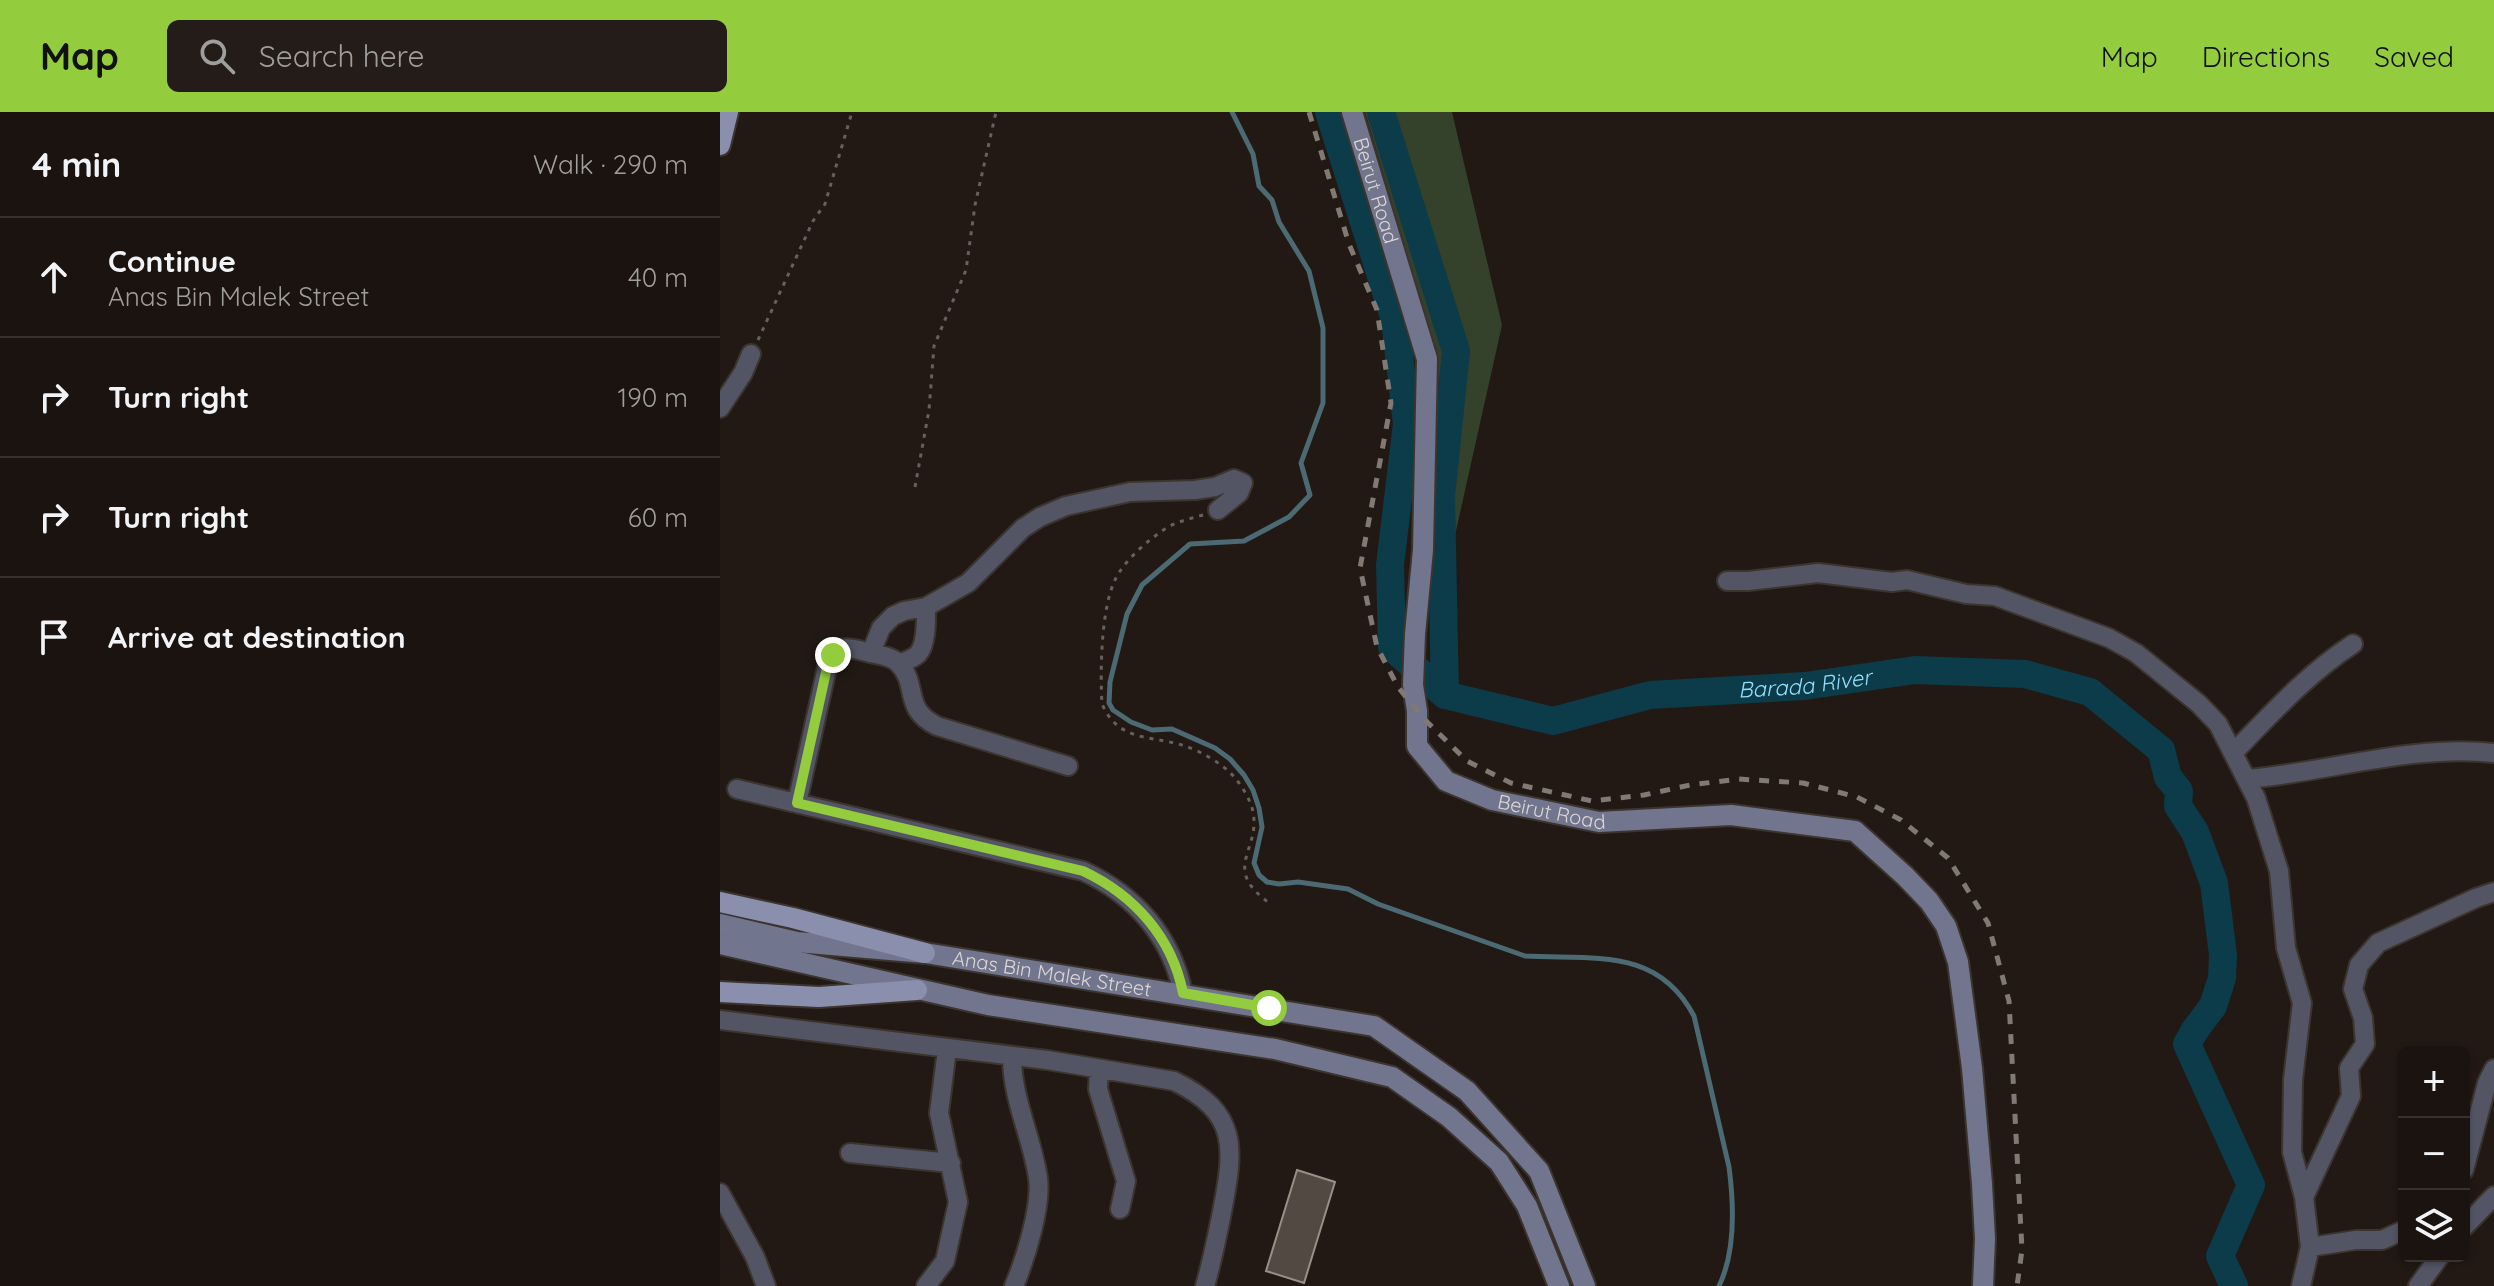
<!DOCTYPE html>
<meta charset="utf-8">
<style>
:root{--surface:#1a130f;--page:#231c18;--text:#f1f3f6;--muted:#9f9e9e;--line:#38322f;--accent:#93cd3e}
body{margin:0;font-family:Quicksand,sans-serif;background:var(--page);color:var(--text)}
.controls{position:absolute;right:24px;bottom:24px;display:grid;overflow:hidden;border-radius:12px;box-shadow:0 2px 6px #0004}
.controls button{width:72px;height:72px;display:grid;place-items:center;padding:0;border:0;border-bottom:2px solid var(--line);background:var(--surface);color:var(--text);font:40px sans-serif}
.stop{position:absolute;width:24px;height:24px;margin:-18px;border:6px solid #93cd3e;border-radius:50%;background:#fff}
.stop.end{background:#93cd3e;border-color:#fff;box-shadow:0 2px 8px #0008}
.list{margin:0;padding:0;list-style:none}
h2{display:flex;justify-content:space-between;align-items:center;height:104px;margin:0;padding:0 32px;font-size:34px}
h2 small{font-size:26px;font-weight:400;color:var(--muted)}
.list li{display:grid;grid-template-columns:52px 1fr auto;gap:24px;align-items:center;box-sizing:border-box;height:120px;padding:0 32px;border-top:2px solid var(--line)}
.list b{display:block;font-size:30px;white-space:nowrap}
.list p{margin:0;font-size:26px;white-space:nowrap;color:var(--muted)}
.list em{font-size:26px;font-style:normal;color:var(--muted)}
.icon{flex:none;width:44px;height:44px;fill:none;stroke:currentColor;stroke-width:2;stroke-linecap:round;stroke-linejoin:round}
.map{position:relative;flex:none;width:1774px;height:1174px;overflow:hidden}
header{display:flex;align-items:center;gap:48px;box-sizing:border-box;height:112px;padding:0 40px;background:var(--accent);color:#111}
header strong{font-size:38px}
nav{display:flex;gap:44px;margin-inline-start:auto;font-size:28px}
.search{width:560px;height:72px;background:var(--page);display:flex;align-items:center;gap:20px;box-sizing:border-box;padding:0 28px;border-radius:12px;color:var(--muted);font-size:30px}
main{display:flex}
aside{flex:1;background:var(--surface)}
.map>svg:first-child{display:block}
.green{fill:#34412b}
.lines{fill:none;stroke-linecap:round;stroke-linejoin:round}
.stream{stroke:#4b6a73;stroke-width:5}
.river{stroke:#0c3b4a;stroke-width:28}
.building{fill:#534943;stroke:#9a8e87;stroke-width:2}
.street-casing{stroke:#3c342f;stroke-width:22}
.secondary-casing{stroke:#3c342f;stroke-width:24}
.primary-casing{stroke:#3c342f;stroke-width:24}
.path{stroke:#68605c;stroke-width:3;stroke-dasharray:4 6;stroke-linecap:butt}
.street{stroke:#535564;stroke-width:18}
.secondary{stroke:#72758e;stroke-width:20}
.primary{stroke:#8a8fae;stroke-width:20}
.rail{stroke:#807974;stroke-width:5;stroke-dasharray:10 10;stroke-linecap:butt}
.route{stroke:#93cd3e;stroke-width:10}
.labels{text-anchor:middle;stroke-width:7;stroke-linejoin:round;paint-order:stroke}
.street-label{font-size:20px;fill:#ddd7d3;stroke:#221914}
.water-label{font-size:22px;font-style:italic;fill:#92defc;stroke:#221914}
</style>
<header>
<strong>Map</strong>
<div class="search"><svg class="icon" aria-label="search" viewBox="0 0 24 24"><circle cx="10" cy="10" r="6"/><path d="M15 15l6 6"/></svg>Search here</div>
<nav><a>Map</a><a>Directions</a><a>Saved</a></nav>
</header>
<main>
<aside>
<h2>4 min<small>Walk · 290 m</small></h2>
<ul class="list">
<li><svg class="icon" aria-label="ahead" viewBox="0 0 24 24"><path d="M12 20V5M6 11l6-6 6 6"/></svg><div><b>Continue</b><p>Anas Bin Malek Street</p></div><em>40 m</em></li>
<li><svg class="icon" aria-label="right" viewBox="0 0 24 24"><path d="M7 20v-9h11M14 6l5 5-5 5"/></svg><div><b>Turn right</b></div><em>190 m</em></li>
<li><svg class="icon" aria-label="right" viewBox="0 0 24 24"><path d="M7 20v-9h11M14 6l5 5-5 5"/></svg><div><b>Turn right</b></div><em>60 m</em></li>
<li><svg class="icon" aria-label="arrive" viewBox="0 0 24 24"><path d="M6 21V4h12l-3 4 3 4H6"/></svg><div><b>Arrive at destination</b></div></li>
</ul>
</aside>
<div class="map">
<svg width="1774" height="1174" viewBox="0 0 1774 1174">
<rect width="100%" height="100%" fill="#221914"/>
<path class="green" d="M 645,0 L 732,0 L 782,213 L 723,477 L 723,349 L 717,244 Z"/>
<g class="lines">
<path class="stream" d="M 512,0 L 533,42 L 539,74 L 552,88 L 559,110 L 589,159 L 603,216 L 603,291 L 581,351 L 590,383 L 569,405 L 524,429 L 470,432 L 422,473 L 407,502 L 390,570 L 389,591 L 393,598 L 411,610 L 432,618 L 452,617 L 495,636 L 510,647 L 524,663 L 533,678 L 539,696 L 542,715 L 534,751 L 539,763 L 547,770 L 559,772 L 578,770 L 628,777 L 658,792 L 805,844 C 872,848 937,834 974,904 L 1009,1055 C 1014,1093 1016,1139 999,1174"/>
<g class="river">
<path d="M 609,0 L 675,208 L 687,312 L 670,453 L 672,535 L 725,583"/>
<path id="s1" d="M 661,0 L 736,239 L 721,384 L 725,583 L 833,609 L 930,583 L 1085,574 L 1195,558 L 1305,562 L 1370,580 L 1441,638 L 1448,665 L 1459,679 L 1458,694 L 1475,720 L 1494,771 L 1503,843 L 1502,866 L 1493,894 L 1475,918 L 1467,932 L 1531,1073 L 1500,1144 L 1514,1174"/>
</g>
</g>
<path class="building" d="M 577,1058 L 615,1070 L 584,1171 L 546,1159 Z"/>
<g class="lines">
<defs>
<path id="street" d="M 0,296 L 23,261 L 31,242
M 1007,469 L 1028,469 L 1098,461 L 1172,470 L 1187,468 L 1246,482 L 1275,484 L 1389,526 L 1416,541 L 1479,592 L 1498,612 L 1536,686 L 1559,759 L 1566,836 L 1582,891 L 1573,968 L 1572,1040 L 1584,1085
M 151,541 L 161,516 L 173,504 L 184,499 L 206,495 L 248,471 L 303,416 L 320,405 L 346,394 L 410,380 L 475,378 L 495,375 L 514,367 L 523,371 L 519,381 L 498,398
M 179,552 C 185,549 193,547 198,542 C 207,532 206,508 206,495
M 1513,641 C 1551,602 1587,562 1633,532
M 1527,667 C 1608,660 1693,632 1774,641
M 17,677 L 363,759 C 415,783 451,824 463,881
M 77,691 L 108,551 L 119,537 C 130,535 139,538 150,541 C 159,543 172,544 179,552 C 199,573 182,597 217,614 L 348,654
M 0,908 L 327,948 L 454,969 C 520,1001 514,1037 502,1100 C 497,1125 492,1150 485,1174
M 292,945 C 292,987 312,1025 318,1066 C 322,1094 305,1148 294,1174
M 379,957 L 378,977 L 406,1069 L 400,1097
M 130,1041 L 231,1051
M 1744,1058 L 1767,971 L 1774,957
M 0,1081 L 35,1145 L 46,1174
M 1744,1115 L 1774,1084
M 1590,1135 L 1584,1085 L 1631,984 L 1629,956 L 1645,932 L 1643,906 L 1633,877 L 1639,853 L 1658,831 L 1756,786 L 1774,780
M 206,1174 L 225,1149 L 238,1090 L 219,1001 L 227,937
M 1581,1174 L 1590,1135 L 1636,1128 L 1662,1128 L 1684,1118
M 1698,1174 L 1720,1144"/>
<g id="secondary">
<path id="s2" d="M 632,0 L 707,247 L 703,438 L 695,522 L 693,573 L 697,599 L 697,634 L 726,669 L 772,688 L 879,710 L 1011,703 L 1135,719 L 1185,764 L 1209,789 L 1226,814 L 1238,850 L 1252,956 L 1262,1072 L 1265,1127 L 1263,1174"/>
<path id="s3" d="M 0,812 L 77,830 L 205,841 L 654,914 L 747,979 L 819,1059 L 865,1174"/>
<path d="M 0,832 L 268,893 L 555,937 L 672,965 L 729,1005 L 779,1050 L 807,1094 L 839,1174"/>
</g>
<path id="primary" d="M 0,33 L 8,0
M 0,790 L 73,806 L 205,841
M 0,880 L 99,885 L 197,878"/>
</defs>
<use href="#street" class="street-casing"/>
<use href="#secondary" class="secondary-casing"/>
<use href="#primary" class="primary-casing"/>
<path class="path" d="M 38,228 L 93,109 L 105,92 L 132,0
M 195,375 L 209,298 L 214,234 L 246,158 L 255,93 L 276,0
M 483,403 C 469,407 454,410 442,419 C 426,430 403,450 395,468 C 381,497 380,559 382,592 C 399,631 432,623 465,634 C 482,640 505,653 516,667 C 523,676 531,689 533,700 C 541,740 499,756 552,793"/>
<use href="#street" class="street"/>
<use href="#secondary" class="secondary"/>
<use href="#primary" class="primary"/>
<path class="rail" d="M 589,0 L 629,132 L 657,198 L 671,291 L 640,456 L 657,535 L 678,575 L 703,606 L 747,649 L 791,671 L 872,689 L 924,683 L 970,673 L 1019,667 L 1083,671 L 1137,685 L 1181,708 L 1228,746 L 1268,811 L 1289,889 L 1302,1138 L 1297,1174"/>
</g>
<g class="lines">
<path class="route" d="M 113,543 L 108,551 L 77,691 L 363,759 C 414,783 452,825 463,881 L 549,896"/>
</g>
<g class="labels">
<g class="street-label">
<text dy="7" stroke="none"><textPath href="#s2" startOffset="82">Beirut Road</textPath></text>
<text dy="7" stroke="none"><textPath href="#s2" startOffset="802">Beirut Road</textPath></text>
<text dy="7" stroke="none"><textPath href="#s3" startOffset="336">Anas Bin Malek Street</textPath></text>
</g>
<g class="water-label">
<text dy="8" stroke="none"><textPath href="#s1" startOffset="962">Barada River</textPath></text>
</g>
</g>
</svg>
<div class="controls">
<button>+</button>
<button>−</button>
<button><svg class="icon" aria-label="layers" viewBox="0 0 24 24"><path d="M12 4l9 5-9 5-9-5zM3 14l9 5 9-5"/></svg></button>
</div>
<div class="stop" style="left:549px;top:896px"></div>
<div class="stop end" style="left:113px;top:543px"></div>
</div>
</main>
